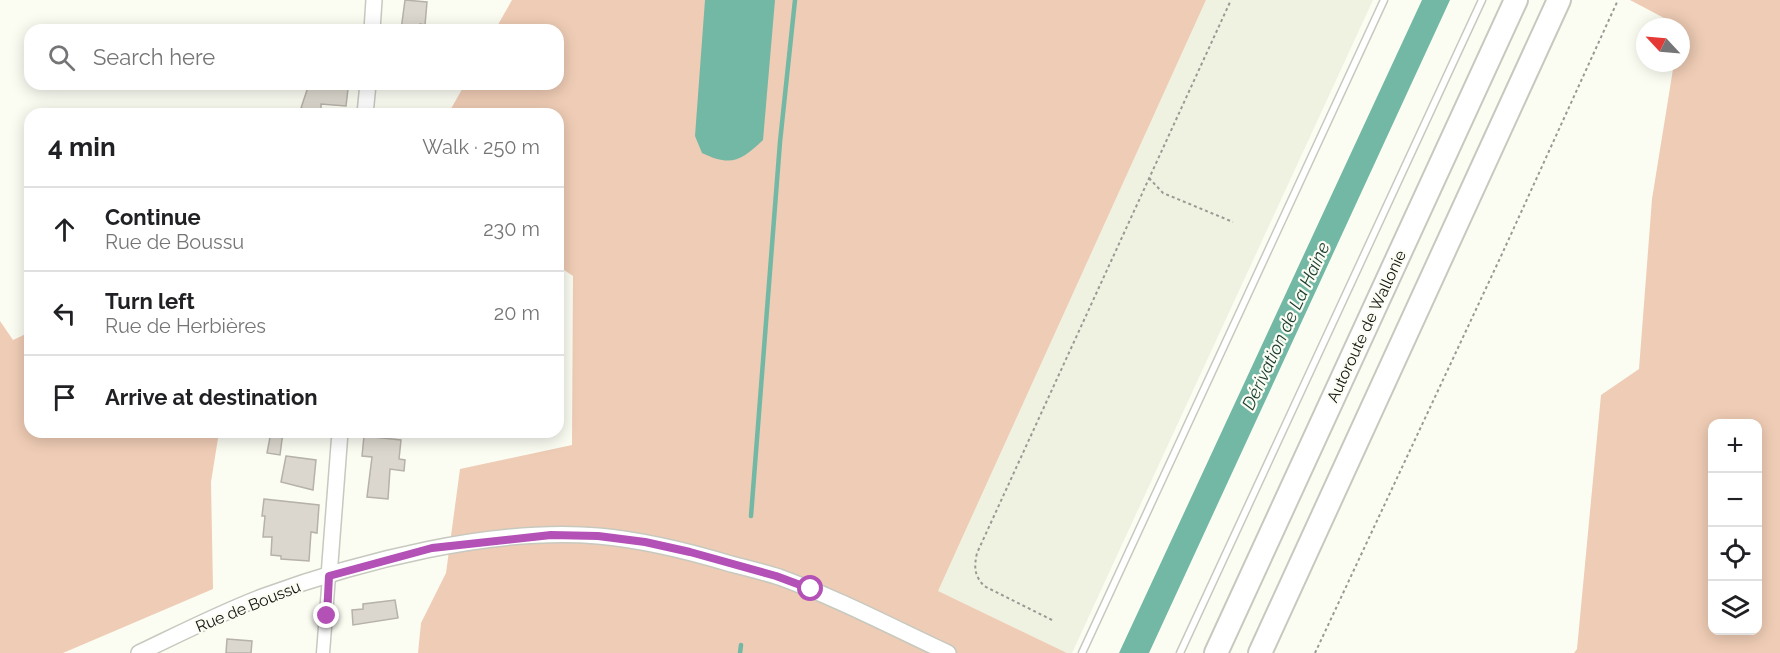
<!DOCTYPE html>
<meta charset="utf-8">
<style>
:root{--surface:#fff;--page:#f2f2f2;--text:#202124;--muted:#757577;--line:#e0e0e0}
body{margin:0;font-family:Raleway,sans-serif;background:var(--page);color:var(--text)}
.controls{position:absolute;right:18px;bottom:18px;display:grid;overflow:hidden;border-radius:12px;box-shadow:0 3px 15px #0003}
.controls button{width:54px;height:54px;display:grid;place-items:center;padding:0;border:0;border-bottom:2px solid var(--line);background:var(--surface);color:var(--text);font:30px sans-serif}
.compass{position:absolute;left:1636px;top:18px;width:54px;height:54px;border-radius:50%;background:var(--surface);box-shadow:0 3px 15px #0003;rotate:296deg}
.stop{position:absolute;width:18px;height:18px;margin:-14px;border:4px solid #b451b7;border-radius:50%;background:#fff}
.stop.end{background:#b451b7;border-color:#fff;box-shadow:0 2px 6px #0008}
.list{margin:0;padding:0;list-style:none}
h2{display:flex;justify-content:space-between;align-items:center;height:78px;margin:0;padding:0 24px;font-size:26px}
h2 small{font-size:20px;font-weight:400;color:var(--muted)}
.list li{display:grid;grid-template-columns:39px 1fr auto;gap:18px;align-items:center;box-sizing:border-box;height:84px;padding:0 24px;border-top:2px solid var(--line)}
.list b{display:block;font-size:22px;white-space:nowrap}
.list p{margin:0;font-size:20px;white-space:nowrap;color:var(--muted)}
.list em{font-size:20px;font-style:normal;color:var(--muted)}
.icon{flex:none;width:33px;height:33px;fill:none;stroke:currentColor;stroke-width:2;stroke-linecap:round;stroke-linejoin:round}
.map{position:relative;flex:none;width:1780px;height:653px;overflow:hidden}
.search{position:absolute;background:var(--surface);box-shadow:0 3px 15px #0003;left:24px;top:24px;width:540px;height:66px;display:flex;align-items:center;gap:15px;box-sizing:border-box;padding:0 21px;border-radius:18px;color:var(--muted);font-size:22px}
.panel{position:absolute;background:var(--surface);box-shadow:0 3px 15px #0003;left:24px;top:108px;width:540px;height:330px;border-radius:18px}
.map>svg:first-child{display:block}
.built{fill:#eff2e0}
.green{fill:#efccb5;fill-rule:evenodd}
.water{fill:#72b8a4}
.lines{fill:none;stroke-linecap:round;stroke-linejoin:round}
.stream{stroke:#72b8a4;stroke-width:4.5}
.building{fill:#dbd7ce;stroke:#b6b1a9;stroke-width:1.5}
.service-casing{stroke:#c7c9bf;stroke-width:9}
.minor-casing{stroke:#c7c9bf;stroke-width:15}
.tertiary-casing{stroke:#c7c9bf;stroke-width:18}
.motorway-casing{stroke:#c7c9bf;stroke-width:26}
.path{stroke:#999a93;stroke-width:2;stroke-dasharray:3 3;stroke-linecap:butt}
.service{stroke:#fff;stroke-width:6}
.minor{stroke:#fff;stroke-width:12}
.tertiary{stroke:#fff;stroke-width:15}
.motorway{stroke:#fff;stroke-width:22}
.route{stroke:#b451b7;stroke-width:8}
.labels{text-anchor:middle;stroke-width:4.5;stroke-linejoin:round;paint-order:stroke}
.street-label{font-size:16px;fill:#12120f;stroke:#fbfdf3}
.water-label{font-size:18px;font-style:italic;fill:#193b32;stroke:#fbfdf3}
</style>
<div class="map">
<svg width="1780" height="653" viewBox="0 0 1780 653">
<rect width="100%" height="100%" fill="#fbfdf3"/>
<path class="built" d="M 1206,0 L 1373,0 L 1072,653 L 1067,653 L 937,591 Z"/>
<path class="green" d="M 512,0 L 1206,0 L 938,591 L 1067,653 L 418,653 L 421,623 L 446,573 L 460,469 L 572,445 L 573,276 L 558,266 L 558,114 L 448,114 L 465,84 L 558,84 L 558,30 L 495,30 Z
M 1630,0 L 1780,0 L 1780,653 L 1574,653 L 1577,649 L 1601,395 L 1639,369 L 1652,199 L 1674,63 L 1681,63 L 1681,27 ZM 1712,424 L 1758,424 L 1758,630 L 1712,630 Z
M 0,321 L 13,340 L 30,332 L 30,432 L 219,432 L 211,482 L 213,589 L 63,653 L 0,653 Z"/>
<path class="water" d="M 705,0 L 775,0 L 763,140 C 741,161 731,167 702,153 L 695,136 Z
M 1422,0 L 1450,0 L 1149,653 L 1119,653 Z"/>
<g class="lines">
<path class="stream" d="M 751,516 L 780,142 L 795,0
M 740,653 L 741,645"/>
</g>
<path class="building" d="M 405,0 L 427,2 L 425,25 L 420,24 L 419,30 L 401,30 Z
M 309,84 L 335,84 L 335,86 L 348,89 L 346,106 L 321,104 L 321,111 L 311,112 L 301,108 Z
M 271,432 L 283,432 L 280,455 L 267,453 Z
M 364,436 L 401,440 L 399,459 L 405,460 L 404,471 L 390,469 L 388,499 L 367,497 L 372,457 L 362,456 Z
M 286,456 L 316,460 L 313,490 L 281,482 Z
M 264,499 L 319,505 L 317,533 L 311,532 L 309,561 L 281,559 L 281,556 L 271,555 L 272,537 L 263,537 L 265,516 L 262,516 Z
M 395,600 L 398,618 L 353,625 L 352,610 L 363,609 L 363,604 Z
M 227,639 L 252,641 L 251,653 L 226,653 Z"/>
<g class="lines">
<defs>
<path id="service" d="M 1082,653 L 1384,0
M 1180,653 L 1482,0"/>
<path id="minor" d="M 323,653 L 329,576"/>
<path id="tertiary" d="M 372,30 L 374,0
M 365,114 L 368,84
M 329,576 L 340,432
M 139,653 C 179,634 220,613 262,597 C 360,561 494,527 598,536 C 643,540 688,551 731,564 C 747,568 763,572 779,577 C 837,598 892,627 948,653"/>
<path id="motorway" d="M 1216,653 L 1516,0
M 1260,653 L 1559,0"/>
</defs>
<use href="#service" class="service-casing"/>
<use href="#minor" class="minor-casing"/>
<use href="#tertiary" class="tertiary-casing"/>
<use href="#motorway" class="motorway-casing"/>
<path class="path" d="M 1149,178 L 1163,193 L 1233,222
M 1052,620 L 984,586 C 974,575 974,567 977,553 L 1231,0
M 1315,653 L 1502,254 L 1618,0"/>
<use href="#service" class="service"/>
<use href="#minor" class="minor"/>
<use href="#tertiary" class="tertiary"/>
<use href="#motorway" class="motorway"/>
</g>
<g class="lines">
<path class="route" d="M 327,616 L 329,576 L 432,548 L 551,535 L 598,536 L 645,542 L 690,552 L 776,576 L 811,589"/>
</g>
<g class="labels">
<g class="street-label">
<text transform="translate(1366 326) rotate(-65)" y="6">Autoroute de Wallonie</text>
<text transform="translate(248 606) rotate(-22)" y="6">Rue de Boussu</text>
</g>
<g class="water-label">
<text transform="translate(1286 326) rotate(-65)" y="6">Dérivation de La Haine</text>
</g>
</g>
</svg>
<div class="controls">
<button>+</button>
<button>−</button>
<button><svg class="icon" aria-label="locate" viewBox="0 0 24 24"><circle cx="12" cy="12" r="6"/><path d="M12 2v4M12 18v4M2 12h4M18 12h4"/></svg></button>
<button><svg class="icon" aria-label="layers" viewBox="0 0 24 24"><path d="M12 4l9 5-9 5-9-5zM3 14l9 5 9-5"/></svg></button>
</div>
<svg class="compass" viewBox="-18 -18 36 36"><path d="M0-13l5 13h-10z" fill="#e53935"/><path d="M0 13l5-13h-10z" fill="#757577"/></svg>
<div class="stop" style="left:811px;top:589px"></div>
<div class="stop end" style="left:327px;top:616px"></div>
<div class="search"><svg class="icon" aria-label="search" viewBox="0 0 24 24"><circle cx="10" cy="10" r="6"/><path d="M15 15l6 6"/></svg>Search here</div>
<section class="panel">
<h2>4 min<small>Walk · 250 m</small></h2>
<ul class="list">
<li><svg class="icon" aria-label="ahead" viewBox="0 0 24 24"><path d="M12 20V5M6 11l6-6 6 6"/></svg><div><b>Continue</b><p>Rue de Boussu</p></div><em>230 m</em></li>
<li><svg class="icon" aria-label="left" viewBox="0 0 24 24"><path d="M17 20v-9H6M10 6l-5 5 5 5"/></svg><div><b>Turn left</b><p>Rue de Herbières</p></div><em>20 m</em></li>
<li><svg class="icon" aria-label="arrive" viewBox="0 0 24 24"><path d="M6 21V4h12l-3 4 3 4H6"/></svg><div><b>Arrive at destination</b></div></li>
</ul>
</section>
</div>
